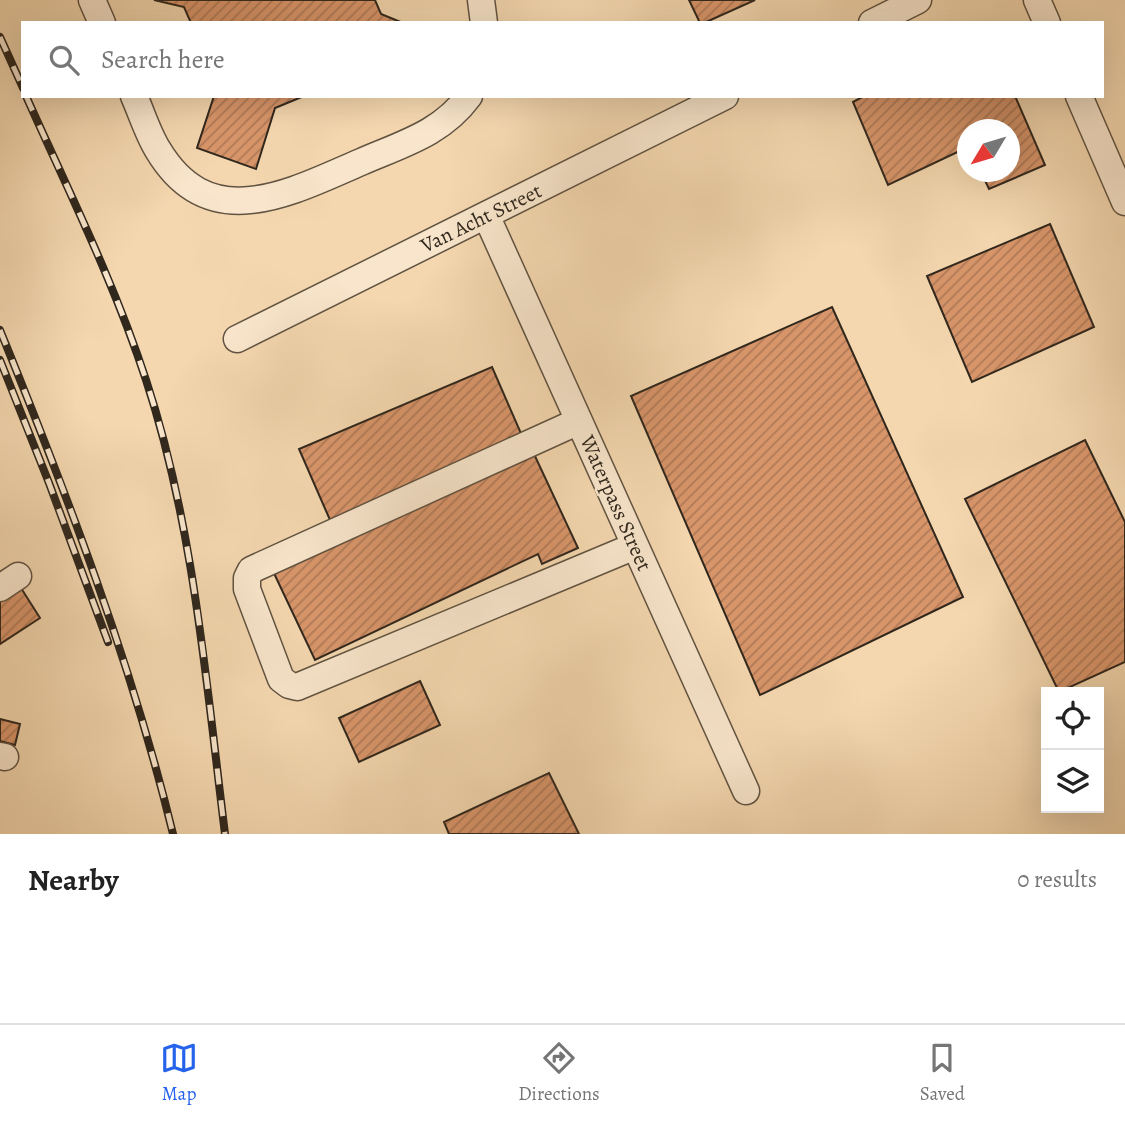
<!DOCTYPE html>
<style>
:root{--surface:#fff;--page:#f6f6f6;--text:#222;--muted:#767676;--line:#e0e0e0;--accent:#2563eb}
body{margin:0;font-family:Alegreya,serif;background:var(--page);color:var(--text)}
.controls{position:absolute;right:21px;bottom:21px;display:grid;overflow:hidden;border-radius:0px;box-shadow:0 7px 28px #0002}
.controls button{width:63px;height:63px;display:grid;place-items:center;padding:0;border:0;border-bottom:2px solid var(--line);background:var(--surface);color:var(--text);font:35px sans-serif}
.compass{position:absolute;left:957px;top:119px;width:63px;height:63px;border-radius:50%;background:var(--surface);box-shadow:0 7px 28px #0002;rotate:232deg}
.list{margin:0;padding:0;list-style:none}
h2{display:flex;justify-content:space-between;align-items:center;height:91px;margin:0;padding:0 28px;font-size:30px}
h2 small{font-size:23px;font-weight:400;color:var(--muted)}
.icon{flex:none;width:38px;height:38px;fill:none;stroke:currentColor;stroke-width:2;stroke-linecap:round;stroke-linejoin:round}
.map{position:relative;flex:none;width:1125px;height:834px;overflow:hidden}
.search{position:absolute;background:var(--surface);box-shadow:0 7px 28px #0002;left:21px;right:21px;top:21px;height:77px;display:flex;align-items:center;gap:18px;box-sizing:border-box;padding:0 24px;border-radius:0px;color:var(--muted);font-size:26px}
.sheet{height:189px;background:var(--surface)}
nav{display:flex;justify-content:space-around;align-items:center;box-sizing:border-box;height:98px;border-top:2px solid var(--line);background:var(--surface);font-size:19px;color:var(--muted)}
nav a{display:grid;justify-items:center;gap:4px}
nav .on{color:var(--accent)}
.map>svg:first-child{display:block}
.building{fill:url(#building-hatch);stroke:#30271d;stroke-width:2}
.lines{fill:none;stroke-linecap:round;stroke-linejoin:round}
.minor-casing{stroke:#615342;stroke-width:29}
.minor{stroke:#f8e5cb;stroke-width:26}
.rail-casing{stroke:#30271d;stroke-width:8}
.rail{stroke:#f8e5cb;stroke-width:5;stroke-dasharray:16;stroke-linecap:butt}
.labels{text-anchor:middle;stroke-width:5;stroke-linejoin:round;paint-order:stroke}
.street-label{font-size:21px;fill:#30271d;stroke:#f8e5cb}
</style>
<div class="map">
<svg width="1125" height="834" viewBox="0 0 1125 834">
<defs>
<pattern id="building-hatch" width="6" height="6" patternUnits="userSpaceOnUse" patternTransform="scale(1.75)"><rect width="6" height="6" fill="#d8956a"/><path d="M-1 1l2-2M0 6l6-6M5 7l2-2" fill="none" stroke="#b07a57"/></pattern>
</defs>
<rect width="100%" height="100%" fill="#f4d7af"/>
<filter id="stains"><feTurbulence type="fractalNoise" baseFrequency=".00286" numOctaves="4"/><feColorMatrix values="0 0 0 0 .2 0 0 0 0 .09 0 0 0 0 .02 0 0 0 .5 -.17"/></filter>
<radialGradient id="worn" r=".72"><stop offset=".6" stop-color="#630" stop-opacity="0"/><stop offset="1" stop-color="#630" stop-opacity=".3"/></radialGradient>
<path class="building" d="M 154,0 L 375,0 L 381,14 L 403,23 L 191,23 L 184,7 Z
M 689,0 L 755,0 L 704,23 L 700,23 Z
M 214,96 L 304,96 L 275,108 L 256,169 L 197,148 Z
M 864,96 L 1015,96 L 1045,165 L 989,189 L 981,172 L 1010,172 L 1010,130 L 968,130 L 968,147 L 888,185 L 853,102 Z
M 1050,224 L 1094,327 L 972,382 L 927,276 Z
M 832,307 L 963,597 L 760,695 L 631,396 Z
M 492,367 L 523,438 L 330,520 L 299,449 Z
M 1085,440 L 1125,522 L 1125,662 L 1059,692 L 965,499 Z
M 534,454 L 578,548 L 542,564 L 538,554 L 315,660 L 271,567 Z
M 21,588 L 40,618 L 0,644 L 0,601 Z
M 420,681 L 440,725 L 359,762 L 339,718 Z
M 0,719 L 20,724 L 15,745 L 0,741 Z
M 549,773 L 579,834 L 449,834 L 444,822 Z"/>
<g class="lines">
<defs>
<path id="minor" d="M 92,0 L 102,23
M 481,0 L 484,23
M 1037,0 L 1047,23
M 872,23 L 918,0
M 134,96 C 142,114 148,134 158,150 C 210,237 291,192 361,162 C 402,144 441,134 469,96
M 1079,96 L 1125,202
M 486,215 L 746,791
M 237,339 L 725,96
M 579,421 L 251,570 L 247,578 L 247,589 L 281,679 L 289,685 L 297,687 L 635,546
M 0,588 L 18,576
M 0,756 L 5,757"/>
</defs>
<use href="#minor" class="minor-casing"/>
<use href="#minor" class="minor"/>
<defs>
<path id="rail" d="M 0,37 L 23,88
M 26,96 C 68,190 114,282 146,380 C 194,526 206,682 225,834
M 0,330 C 67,495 131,661 173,834
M 0,360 L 49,483 L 108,642"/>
</defs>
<use href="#rail" class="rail-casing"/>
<use href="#rail" class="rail"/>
</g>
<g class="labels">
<g class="street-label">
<text transform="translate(481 218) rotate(-26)" y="7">Van Acht Street</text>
<text transform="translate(616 503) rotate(66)" y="7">Waterpass Street</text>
</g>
</g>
<rect width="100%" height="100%" filter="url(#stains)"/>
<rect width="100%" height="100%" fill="url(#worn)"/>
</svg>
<div class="controls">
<button><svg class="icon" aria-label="locate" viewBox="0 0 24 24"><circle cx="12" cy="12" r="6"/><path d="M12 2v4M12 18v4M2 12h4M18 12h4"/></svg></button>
<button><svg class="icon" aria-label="layers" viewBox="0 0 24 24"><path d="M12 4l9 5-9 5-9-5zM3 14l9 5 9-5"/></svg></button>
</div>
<svg class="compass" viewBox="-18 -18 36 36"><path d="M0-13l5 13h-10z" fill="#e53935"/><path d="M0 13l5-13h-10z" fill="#767676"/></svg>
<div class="search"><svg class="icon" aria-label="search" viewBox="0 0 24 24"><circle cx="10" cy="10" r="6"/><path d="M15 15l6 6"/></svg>Search here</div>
</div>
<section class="sheet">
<h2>Nearby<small>0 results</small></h2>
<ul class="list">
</ul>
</section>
<nav>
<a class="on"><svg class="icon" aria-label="map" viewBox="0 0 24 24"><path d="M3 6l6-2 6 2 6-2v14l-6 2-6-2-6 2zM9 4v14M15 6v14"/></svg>Map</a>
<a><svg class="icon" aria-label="directions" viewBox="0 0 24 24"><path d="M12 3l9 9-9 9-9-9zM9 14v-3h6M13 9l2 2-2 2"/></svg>Directions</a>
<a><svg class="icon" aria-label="saved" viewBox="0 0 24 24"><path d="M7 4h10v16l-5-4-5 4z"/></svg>Saved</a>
</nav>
